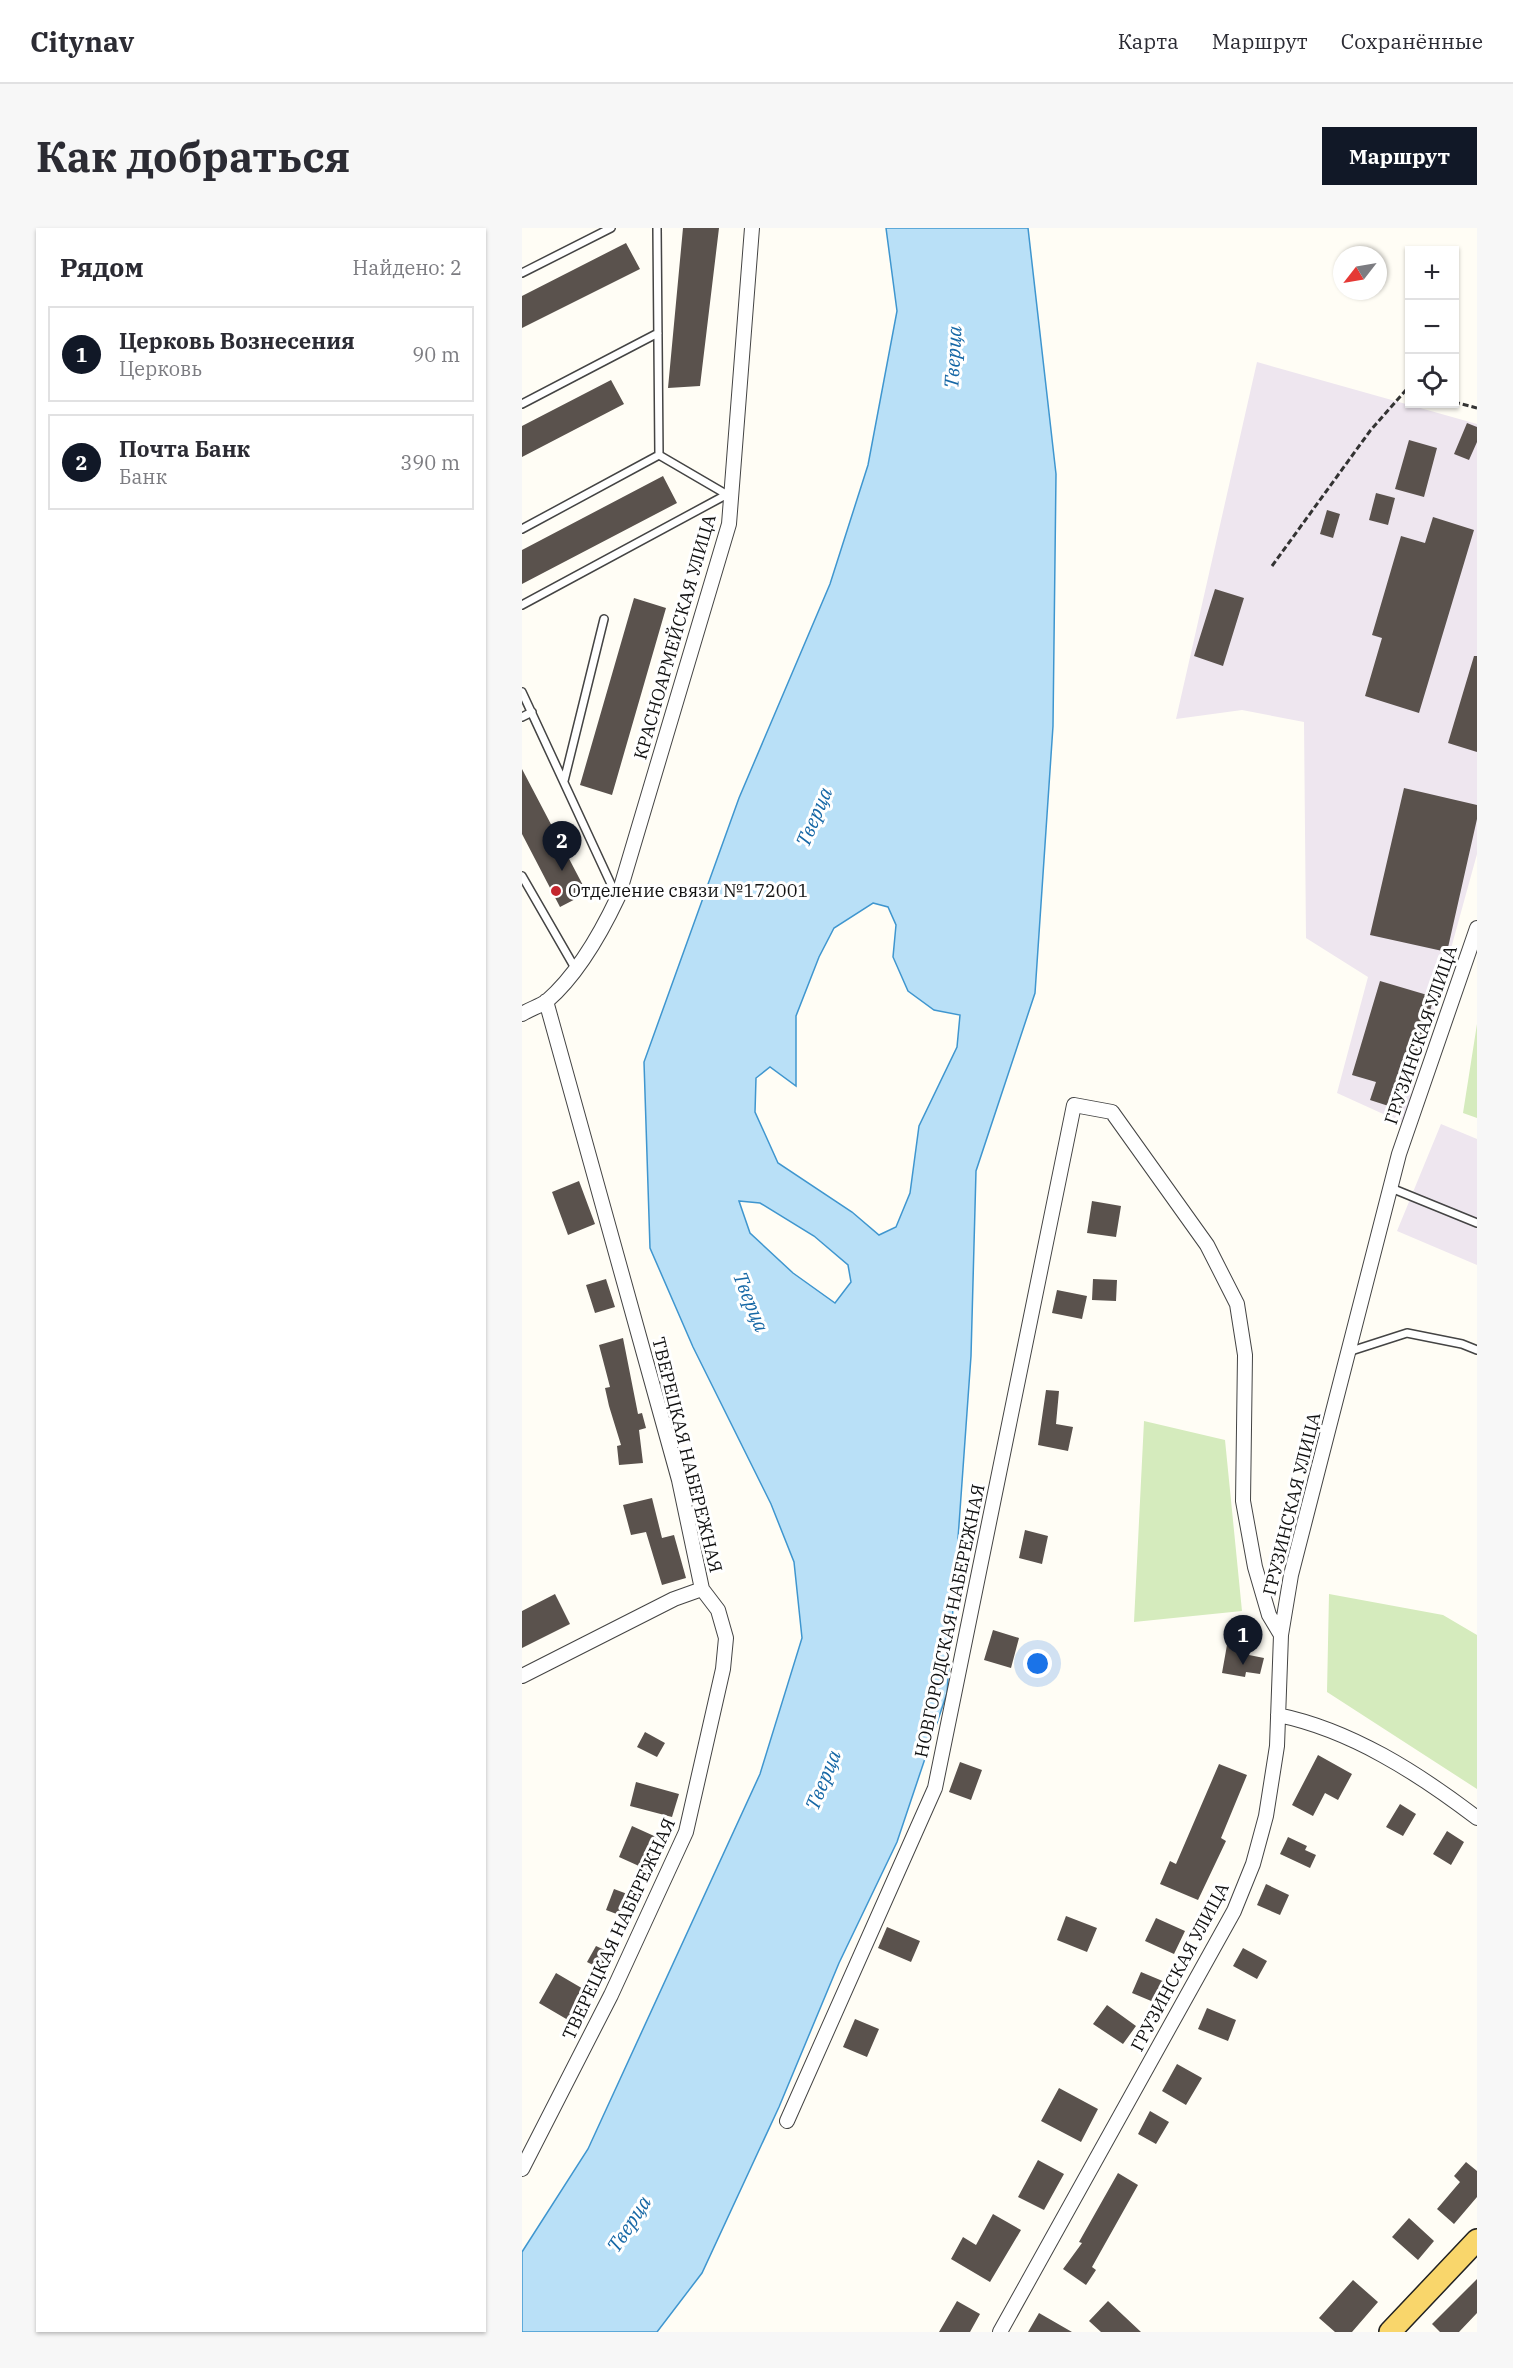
<!DOCTYPE html>
<html lang="ru">
<meta charset="utf-8">
<style>
:root{--surface:#fff;--page:#f7f7f7;--text:#2b2b33;--muted:#7c7c81;--line:#e1e1e2;--accent:#111827}
body{margin:0;font-family:"IBM Plex Serif",serif;background:var(--page);color:var(--text)}
.controls{position:absolute;right:18px;top:18px;display:grid;overflow:hidden;border-radius:0px;box-shadow:0 2px 4px #0004}
.controls button{width:54px;height:54px;display:grid;place-items:center;padding:0;border:0;border-bottom:2px solid var(--line);background:var(--surface);color:var(--text);font:30px sans-serif}
.compass{position:absolute;left:811px;top:18px;width:54px;height:54px;border-radius:50%;background:var(--surface);box-shadow:0 2px 4px #0004;rotate:239deg}
.you{position:absolute;left:516px;top:1436px;width:21px;height:21px;margin:-15px;border:4px solid #fff;border-radius:50%;background:#1a73e8;box-shadow:0 0 0 9px #1a73e833}
.badge{display:grid;place-items:center;width:39px;height:39px;border-radius:50%;background:var(--accent);color:#fff;font-size:20px;font-weight:700}
.pin{position:absolute;translate:-50% -50px;filter:drop-shadow(0 2px 3px #0008)}
.pin::after{content:'';position:absolute;top:32px;width:21px;height:18px;background:inherit;clip-path:polygon(0 0,100% 0,50% 100%)}
.list{margin:0;padding:0;list-style:none}
h2{display:flex;justify-content:space-between;align-items:center;height:78px;margin:0;padding:0 24px;font-size:26px}
h2 small{font-size:20px;font-weight:400;color:var(--muted)}
.list li{display:grid;grid-template-columns:39px 1fr auto;gap:18px;align-items:center;box-sizing:border-box;height:96px;margin:0 12px 12px;padding:0 12px;border:2px solid var(--line);border-radius:0px}
.list b{display:block;font-size:22px;white-space:nowrap}
.list p{margin:0;font-size:20px;white-space:nowrap;color:var(--muted)}
.list em{font-size:20px;font-style:normal;color:var(--muted)}
.icon{flex:none;width:33px;height:33px;fill:none;stroke:currentColor;stroke-width:2;stroke-linecap:round;stroke-linejoin:round}
.map{position:relative;flex:none;width:955px;height:2104px;overflow:hidden;border-radius:0px}
header{display:flex;align-items:center;gap:36px;box-sizing:border-box;height:84px;padding:0 30px;background:var(--surface);border-bottom:2px solid var(--line)}
header strong{font-size:28px}
nav{display:flex;gap:33px;margin-inline-start:auto;font-size:21px}
.intro{display:flex;align-items:center;justify-content:space-between;box-sizing:border-box;height:144px;padding:0 36px}
h1{margin:0;font-size:42px}
.button{padding:15px 27px;border-radius:0px;background:var(--accent);color:#fff;font-size:21px;font-weight:700}
main{display:flex;gap:36px;padding:0 36px}
aside{flex:1;background:var(--surface);border-radius:0px;box-shadow:0 2px 4px #0004}
.map>svg:first-child{display:block}
.industrial{fill:#eee6ef}
.green{fill:#d5ebbd}
.water{fill:#b9e0f7;stroke:#3f96cf;stroke-width:1.5;fill-rule:evenodd}
.building{fill:#5a524d}
.lines{fill:none;stroke-linecap:round;stroke-linejoin:round}
.service-casing{stroke:#444;stroke-width:10}
.minor-casing{stroke:#444;stroke-width:16}
.primary-casing{stroke:#222;stroke-width:24}
.path{stroke:#333;stroke-width:3;stroke-dasharray:6 3;stroke-linecap:butt}
.service{stroke:#fff;stroke-width:7}
.minor{stroke:#fff;stroke-width:14}
.primary{stroke:#f9d66b;stroke-width:21}
.poi-dot{fill:#c4262e;stroke:#fff;stroke-width:2}
.labels{text-anchor:middle;stroke-width:6;stroke-linejoin:round;paint-order:stroke}
.street-label{font-size:18px;fill:#111;stroke:#fff}
.poi-label{font-size:18px;fill:#111;stroke:#fff;text-anchor:start}
.water-label{font-size:20px;font-style:italic;fill:#1768a6;stroke:#fff}
</style>
<header>
<strong>Citynav</strong>
<nav><a>Карта</a><a>Маршрут</a><a>Сохранённые</a></nav>
</header>
<div class="intro"><h1>Как добраться</h1><a class="button">Маршрут</a></div>
<main>
<aside>
<h2>Рядом<small>Найдено: 2</small></h2>
<ul class="list">
<li><span class="badge">1</span><div><b>Церковь Вознесения</b><p>Церковь</p></div><em>90 m</em></li>
<li><span class="badge">2</span><div><b>Почта Банк</b><p>Банк</p></div><em>390 m</em></li>
</ul>
</aside>
<div class="map">
<svg width="955" height="2104" viewBox="0 0 955 2104">
<rect width="100%" height="100%" fill="#fffdf5"/>
<path class="industrial" d="M 735,134 L 955,196 L 955,626 L 881,895 L 815,865 L 846,749 L 784,710 L 782,494 L 720,482 L 654,491 Z
M 919,896 L 955,911 L 955,1037 L 875,1003 Z"/>
<path class="green" d="M 955,796 L 955,890 L 941,885 Z
M 622,1193 L 703,1212 L 720,1383 L 612,1394 Z
M 807,1366 L 921,1387 L 955,1407 L 955,1561 L 805,1464 Z"/>
<path class="water" d="M 364,0 L 506,0 L 534,246 L 531,498 L 513,765 L 454,943 L 449,1128 L 425,1465 L 375,1614 L 317,1735 L 257,1879 L 180,2045 L 135,2104 L 0,2104 L 0,2024 L 66,1921 L 238,1546 L 280,1410 L 272,1334 L 249,1276 L 171,1119 L 128,1020 L 122,834 L 217,570 L 308,356 L 346,237 L 375,83 ZM 351,675 L 366,679 L 374,697 L 371,729 L 386,763 L 412,782 L 438,787 L 435,819 L 397,898 L 388,965 L 374,999 L 357,1007 L 330,984 L 256,935 L 233,884 L 234,850 L 248,839 L 274,858 L 274,788 L 297,729 L 312,700 ZM 217,973 L 238,975 L 292,1008 L 326,1037 L 329,1054 L 313,1075 L 271,1045 L 228,1005 Z"/>
<path class="building" d="M 161,0 L 197,0 L 178,158 L 146,160 Z
M 104,15 L 118,41 L 0,100 L 0,68 Z
M 89,152 L 102,176 L 0,229 L 0,198 Z
M 945,195 L 955,199 L 955,214 L 947,232 L 932,226 Z
M 887,212 L 915,220 L 902,269 L 873,261 Z
M 141,248 L 155,275 L 0,356 L 0,322 Z
M 854,265 L 873,270 L 866,297 L 847,292 Z
M 805,282 L 818,286 L 811,310 L 798,306 Z
M 911,289 L 952,302 L 897,485 L 843,468 L 860,410 L 850,407 L 879,308 L 903,315 Z
M 693,361 L 722,370 L 701,438 L 672,428 Z
M 112,370 L 144,380 L 90,567 L 58,557 Z
M 952,428 L 955,428 L 955,524 L 926,515 Z
M 0,541 L 65,665 L 38,679 L 0,606 Z
M 882,560 L 955,577 L 955,591 L 925,724 L 848,707 Z
M 858,753 L 912,769 L 879,882 L 848,872 L 854,854 L 830,847 Z
M 57,953 L 73,996 L 46,1007 L 30,964 Z
M 570,973 L 599,978 L 594,1009 L 565,1005 Z
M 84,1051 L 93,1079 L 73,1085 L 64,1057 Z
M 571,1051 L 595,1052 L 594,1073 L 570,1072 Z
M 535,1062 L 565,1068 L 560,1091 L 530,1085 Z
M 101,1110 L 116,1186 L 120,1185 L 124,1200 L 117,1202 L 121,1235 L 97,1237 L 95,1218 L 99,1217 L 87,1178 L 83,1160 L 88,1159 L 77,1117 Z
M 524,1162 L 537,1163 L 534,1196 L 551,1199 L 546,1223 L 516,1217 Z
M 130,1270 L 140,1310 L 152,1307 L 164,1350 L 140,1357 L 124,1304 L 109,1307 L 101,1277 Z
M 503,1302 L 526,1308 L 520,1336 L 497,1330 Z
M 33,1366 L 48,1396 L 0,1420 L 0,1383 Z
M 471,1402 L 497,1410 L 489,1440 L 462,1432 Z
M 705,1417 L 728,1421 L 727,1427 L 742,1430 L 738,1446 L 724,1444 L 723,1449 L 700,1445 Z
M 123,1504 L 143,1515 L 135,1529 L 115,1519 Z
M 796,1527 L 830,1546 L 816,1572 L 803,1565 L 791,1588 L 770,1577 Z
M 438,1534 L 460,1542 L 449,1572 L 427,1564 Z
M 697,1536 L 725,1547 L 699,1610 L 704,1613 L 676,1672 L 638,1656 L 648,1633 L 654,1636 Z
M 114,1554 L 157,1566 L 150,1589 L 108,1578 Z
M 878,1576 L 894,1586 L 881,1608 L 864,1599 Z
M 110,1598 L 141,1612 L 128,1643 L 97,1629 Z
M 925,1603 L 942,1614 L 929,1637 L 911,1626 Z
M 766,1609 L 785,1618 L 783,1622 L 794,1627 L 788,1640 L 758,1626 Z
M 744,1656 L 767,1667 L 758,1687 L 735,1677 Z
M 92,1661 L 116,1670 L 108,1691 L 84,1682 Z
M 544,1688 L 575,1700 L 565,1724 L 535,1712 Z
M 634,1690 L 663,1703 L 652,1726 L 623,1713 Z
M 365,1699 L 398,1713 L 389,1734 L 356,1720 Z
M 74,1718 L 87,1724 L 79,1741 L 65,1734 Z
M 721,1720 L 745,1733 L 735,1751 L 711,1738 Z
M 619,1744 L 643,1754 L 634,1775 L 610,1765 Z
M 34,1745 L 63,1762 L 46,1792 L 17,1775 Z
M 585,1777 L 614,1798 L 601,1816 L 571,1796 Z
M 685,1780 L 714,1792 L 706,1813 L 676,1801 Z
M 333,1791 L 357,1801 L 345,1829 L 321,1819 Z
M 655,1836 L 680,1850 L 664,1877 L 640,1863 Z
M 537,1860 L 576,1881 L 559,1914 L 519,1893 Z
M 628,1883 L 647,1894 L 634,1916 L 616,1906 Z
M 516,1932 L 542,1946 L 522,1982 L 496,1969 Z
M 944,1934 L 955,1943 L 955,1969 L 932,1996 L 915,1981 L 938,1954 L 932,1948 Z
M 596,1945 L 616,1957 L 570,2039 L 574,2042 L 564,2057 L 541,2041 L 560,2015 L 557,2014 Z
M 471,1986 L 499,2002 L 468,2054 L 429,2031 L 441,2009 L 454,2017 Z
M 887,1990 L 912,2013 L 896,2032 L 870,2009 Z
M 955,2051 L 955,2085 L 937,2104 L 918,2104 L 910,2096 Z
M 831,2052 L 856,2074 L 830,2104 L 813,2104 L 797,2090 Z
M 435,2073 L 458,2086 L 448,2104 L 417,2104 Z
M 586,2073 L 619,2104 L 579,2104 L 567,2093 Z
M 517,2085 L 550,2104 L 506,2104 Z"/>
<g class="lines">
<defs>
<path id="service" d="M 135,0 L 137,227 L 209,269
M 0,45 L 89,0
M 0,176 L 136,105
M 0,301 L 137,227
M 0,377 L 202,268 L 209,269
M 0,464 L 95,669
M 0,489 L 10,484
M 42,553 L 82,391
M 0,648 L 53,740
M 869,960 L 955,995
M 826,1124 L 885,1105 L 940,1116 L 955,1122"/>
<path id="minor" d="M 0,786 C 8,781 18,778 25,773 C 55,747 79,705 96,669 L 207,296 L 230,0
M 0,1448 L 152,1371 L 180,1361
M 756,1487 C 829,1502 896,1545 955,1590
M 265,1893 L 413,1560 L 552,877 L 590,884 L 685,1017 L 715,1076 L 723,1127 L 721,1273 L 733,1339 L 747,1387 L 759,1407
M 0,1941 L 89,1767 L 164,1604 L 201,1441 L 204,1410 L 196,1382 L 180,1361 L 157,1252 L 24,773
M 478,2104 L 712,1683 L 731,1636 L 744,1588 L 755,1518 L 759,1407 L 769,1347 L 877,926 L 955,700"/>
<path id="primary" d="M 868,2104 L 955,2012"/>
</defs>
<use href="#service" class="service-casing"/>
<use href="#minor" class="minor-casing"/>
<use href="#primary" class="primary-casing"/>
<path class="path" d="M 932,174 L 955,180
M 750,338 L 848,203 L 884,162 L 888,162"/>
<use href="#service" class="service"/>
<use href="#minor" class="minor"/>
<use href="#primary" class="primary"/>
</g>
<circle class="poi-dot" cx="34" cy="663" r="6"/>
<g class="labels">
<g class="street-label">
<text transform="translate(153 409) rotate(-74)" y="6">КРАСНОАРМЕЙСКАЯ УЛИЦА</text>
<text transform="translate(899 807) rotate(-71)" y="6">ГРУЗИНСКАЯ УЛИЦА</text>
<text transform="translate(165 1227) rotate(76)" y="6">ТВЕРЕЦКАЯ НАБЕРЕЖНАЯ</text>
<text transform="translate(770 1276) rotate(-76)" y="6">ГРУЗИНСКАЯ УЛИЦА</text>
<text transform="translate(428 1393) rotate(-78)" y="6">НОВГОРОДСКАЯ НАБЕРЕЖНАЯ</text>
<text transform="translate(97 1701) rotate(-65)" y="6">ТВЕРЕЦКАЯ НАБЕРЕЖНАЯ</text>
<text transform="translate(658 1739) rotate(-62)" y="6">ГРУЗИНСКАЯ УЛИЦА</text>
</g>
<g class="poi-label">
<text x="46" y="669">Отделение связи №172001</text>
</g>
<g class="water-label">
<text transform="translate(431 129) rotate(-87)" y="7">Тверца</text>
<text transform="translate(292 589) rotate(-67)" y="7">Тверца</text>
<text transform="translate(229 1074) rotate(68)" y="7">Тверца</text>
<text transform="translate(301 1552) rotate(-68)" y="7">Тверца</text>
<text transform="translate(107 1996) rotate(-57)" y="7">Тверца</text>
</g>
</g>
</svg>
<div class="controls">
<button>+</button>
<button>−</button>
<button><svg class="icon" aria-label="locate" viewBox="0 0 24 24"><circle cx="12" cy="12" r="6"/><path d="M12 2v4M12 18v4M2 12h4M18 12h4"/></svg></button>
</div>
<svg class="compass" viewBox="-18 -18 36 36"><path d="M0-13l5 13h-10z" fill="#e53935"/><path d="M0 13l5-13h-10z" fill="#7c7c81"/></svg>
<div class="you"></div>
<div class="pin badge" style="left:721px;top:1437px">1</div>
<div class="pin badge" style="left:40px;top:643px">2</div>
</div>
</main>
